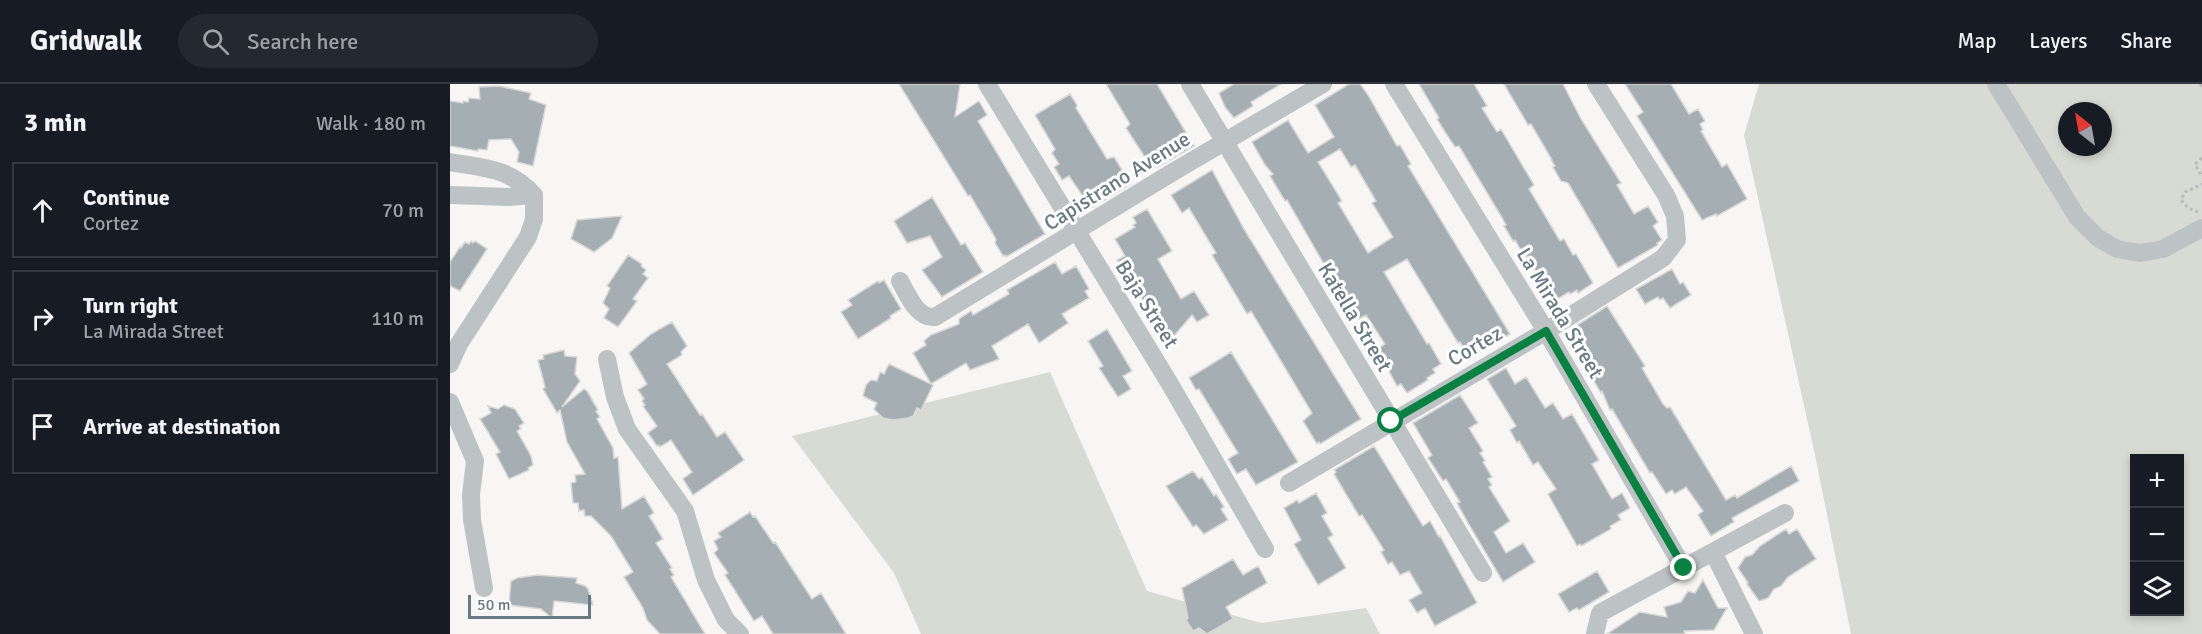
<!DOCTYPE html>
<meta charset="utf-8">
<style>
:root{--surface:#171b24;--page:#242831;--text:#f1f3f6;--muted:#9ea1a6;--line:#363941}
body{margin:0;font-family:Signika,sans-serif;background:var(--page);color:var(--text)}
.controls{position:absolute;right:18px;bottom:18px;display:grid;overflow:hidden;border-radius:0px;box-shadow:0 3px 9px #0003}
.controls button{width:54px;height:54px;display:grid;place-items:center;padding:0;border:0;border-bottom:2px solid var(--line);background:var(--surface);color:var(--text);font:30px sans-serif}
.compass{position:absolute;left:1608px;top:18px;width:54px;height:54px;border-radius:50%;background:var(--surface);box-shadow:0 3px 9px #0003;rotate:329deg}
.scale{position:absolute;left:18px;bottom:15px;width:123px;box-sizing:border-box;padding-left:6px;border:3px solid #677983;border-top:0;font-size:16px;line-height:21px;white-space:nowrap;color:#677983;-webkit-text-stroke:4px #fff;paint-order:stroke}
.stop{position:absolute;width:18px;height:18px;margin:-14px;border:4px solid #0b8043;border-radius:50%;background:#fff}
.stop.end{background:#0b8043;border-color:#fff;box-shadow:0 2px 6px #0008}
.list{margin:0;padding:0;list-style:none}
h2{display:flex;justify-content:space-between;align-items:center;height:78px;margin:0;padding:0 24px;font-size:26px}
h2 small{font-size:20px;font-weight:400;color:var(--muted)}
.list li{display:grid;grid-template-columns:39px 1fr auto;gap:18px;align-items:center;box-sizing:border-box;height:96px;margin:0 12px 12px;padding:0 12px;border:2px solid var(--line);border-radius:0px}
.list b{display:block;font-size:22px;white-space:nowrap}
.list p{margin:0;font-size:20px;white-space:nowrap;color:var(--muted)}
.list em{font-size:20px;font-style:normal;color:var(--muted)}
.icon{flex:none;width:33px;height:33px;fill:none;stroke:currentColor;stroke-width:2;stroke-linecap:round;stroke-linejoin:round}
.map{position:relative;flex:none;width:1752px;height:550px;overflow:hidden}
header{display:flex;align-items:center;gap:36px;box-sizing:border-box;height:84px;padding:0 30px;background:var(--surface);border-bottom:2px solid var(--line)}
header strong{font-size:28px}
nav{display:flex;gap:33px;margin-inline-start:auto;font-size:21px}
.search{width:420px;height:54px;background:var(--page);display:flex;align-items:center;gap:15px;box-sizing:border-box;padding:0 21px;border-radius:33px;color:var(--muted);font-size:22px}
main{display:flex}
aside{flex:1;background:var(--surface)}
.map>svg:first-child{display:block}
.green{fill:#d7dbd3;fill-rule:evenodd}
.building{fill:#a5aeb3;stroke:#d8d8d6;stroke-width:1.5;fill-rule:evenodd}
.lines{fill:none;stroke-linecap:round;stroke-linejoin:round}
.path{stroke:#b8bbbd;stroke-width:3;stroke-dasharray:3 3;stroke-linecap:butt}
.minor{stroke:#bdc2c5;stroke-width:18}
.route{stroke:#0b8043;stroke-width:8}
.labels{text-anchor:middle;stroke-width:6;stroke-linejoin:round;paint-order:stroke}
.street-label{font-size:21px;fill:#677983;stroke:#fff}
</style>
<header>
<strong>Gridwalk</strong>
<div class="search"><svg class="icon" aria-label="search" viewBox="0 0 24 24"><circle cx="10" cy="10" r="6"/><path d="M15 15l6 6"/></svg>Search here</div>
<nav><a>Map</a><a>Layers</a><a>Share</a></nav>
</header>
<main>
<aside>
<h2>3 min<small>Walk · 180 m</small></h2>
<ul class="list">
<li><svg class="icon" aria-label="ahead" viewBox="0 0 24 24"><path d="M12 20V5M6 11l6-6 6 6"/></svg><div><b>Continue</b><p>Cortez</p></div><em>70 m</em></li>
<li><svg class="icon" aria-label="right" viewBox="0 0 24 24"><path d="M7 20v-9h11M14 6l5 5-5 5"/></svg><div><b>Turn right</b><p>La Mirada Street</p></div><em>110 m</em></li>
<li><svg class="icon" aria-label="arrive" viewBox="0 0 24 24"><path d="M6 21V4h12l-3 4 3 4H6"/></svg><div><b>Arrive at destination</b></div></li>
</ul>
</aside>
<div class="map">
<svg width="1752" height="550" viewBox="0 0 1752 550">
<rect width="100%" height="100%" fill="#f7f6f4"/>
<path class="green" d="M 1309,0 L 1752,0 L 1752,550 L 1401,550 L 1365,371 L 1294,51 ZM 1617,27 L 1653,27 L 1653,63 L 1617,63 ZM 1684,374 L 1730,374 L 1730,528 L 1684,528 Z
M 600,288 L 697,507 L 811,539 L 916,524 L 930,550 L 471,550 L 444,489 L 342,352 Z"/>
<path class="building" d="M 449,0 L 510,0 L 505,33 L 529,17 L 537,31 L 528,37 L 595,150 L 556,173 L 555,171 L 553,172 L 545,159 L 546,155 L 520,111 L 518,112 Z
M 656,0 L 707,0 L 744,62 L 708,83 L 707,82 L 704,84 L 702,80 L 700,81 L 676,44 L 680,40 Z
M 784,0 L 831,0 L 801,18 L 803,22 L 784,34 L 775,23 L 769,9 Z
M 899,0 L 910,0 L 918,11 L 947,62 L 950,61 L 961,80 L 958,82 L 1060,250 L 1020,274 L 1010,258 L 1008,259 L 957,175 L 934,188 L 977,260 L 979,259 L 991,280 L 983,285 L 985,289 L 977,294 L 978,296 L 957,309 L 951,300 L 947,302 L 927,265 L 935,260 L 916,231 L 909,235 L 897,214 L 894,215 L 837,116 L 835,117 L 820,92 L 823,90 L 815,81 L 802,58 L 838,36 L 858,69 L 884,53 L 865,21 ZM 890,65 L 901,83 L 905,81 L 926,117 L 922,119 L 943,153 L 918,169 L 888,119 L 892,117 L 868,78 Z
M 969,0 L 1024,0 L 1037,22 L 1032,24 L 1047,48 L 1051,45 L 1084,101 L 1079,105 L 1110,157 L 1114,155 L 1123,171 L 1126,170 L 1143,199 L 1128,209 L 1127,206 L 1120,210 L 1119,208 L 1099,220 L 1087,200 L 1092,197 L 1076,171 L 1074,172 L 1065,156 L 1063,157 L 1054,142 L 1056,141 L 1051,132 L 1009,62 L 1005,63 L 995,48 L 987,35 L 989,34 Z
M 1054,0 L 1113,0 L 1131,35 L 1171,99 L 1167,101 L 1184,130 L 1198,122 L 1208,138 L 1203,142 L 1212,156 L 1207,159 L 1208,161 L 1168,184 L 1118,99 L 1111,97 L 1103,83 L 1105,82 L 1101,76 L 1102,76 L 1081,40 L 1078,41 Z
M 1175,0 L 1221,0 L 1239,30 L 1248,25 L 1255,37 L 1250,40 L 1253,46 L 1251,47 L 1272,83 L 1277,80 L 1297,115 L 1267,132 L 1266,130 L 1252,136 L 1187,32 L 1193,28 Z
M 49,2 L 81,9 L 79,15 L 96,21 L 83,82 L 67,78 L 69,68 L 61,55 L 39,56 L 37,66 L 28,65 L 28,67 L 0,62 L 0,17 L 13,19 L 13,17 L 18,18 L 19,14 L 30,15 L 29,3 Z
M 620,10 L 627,21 L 626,24 L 657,75 L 664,73 L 681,100 L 641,124 L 619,92 L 612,96 L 604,83 L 609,80 L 602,69 L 605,65 L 585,31 Z
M 762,86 L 794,145 L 911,335 L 870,360 L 869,358 L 867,360 L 853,337 L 862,329 L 801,227 L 797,230 L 762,171 L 766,169 L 739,124 L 732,129 L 721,111 Z
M 482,113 L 511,161 L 515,159 L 533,188 L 492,213 L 472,186 L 492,173 L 480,152 L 457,159 L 444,137 Z
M 697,125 L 722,167 L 708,175 L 731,215 L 744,207 L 759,231 L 747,238 L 742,231 L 723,253 L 713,246 L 700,224 L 698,224 L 667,176 L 675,172 L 665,155 L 685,143 L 683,141 L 686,139 L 683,133 Z
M 172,132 L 162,154 L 144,168 L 121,155 L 127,136 Z
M 21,157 L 23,159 L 25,157 L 37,165 L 10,207 L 0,202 L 0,178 L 10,163 L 11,164 L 15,158 L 19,160 Z
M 178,171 L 192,180 L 191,182 L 196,186 L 193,190 L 198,194 L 183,215 L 187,217 L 168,243 L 154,234 L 159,225 L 153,219 L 160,204 L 157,202 Z
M 605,178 L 612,190 L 626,182 L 639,205 L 635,207 L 639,214 L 612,230 L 618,239 L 589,259 L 578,240 L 542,262 L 549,275 L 520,286 L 516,279 L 481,300 L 463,269 L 476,261 L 474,257 L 481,251 L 509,240 L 509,235 L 521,227 L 523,231 L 559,210 L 557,206 Z
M 1222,185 L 1230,200 L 1233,198 L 1241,211 L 1220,224 L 1213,214 L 1210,216 L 1208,213 L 1195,220 L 1186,205 Z
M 434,196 L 451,225 L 440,232 L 441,234 L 408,255 L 391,228 L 402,221 L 398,216 L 428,197 L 429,199 Z
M 1157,222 L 1195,282 L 1192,284 L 1213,320 L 1217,324 L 1220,323 L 1276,416 L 1285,411 L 1287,414 L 1341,382 L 1349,397 L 1282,434 L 1284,438 L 1261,452 L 1248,431 L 1253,427 L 1236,403 L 1225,410 L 1222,406 L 1216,410 L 1202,388 L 1200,389 L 1162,325 L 1160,326 L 1152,307 L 1151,309 L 1115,249 Z
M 222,238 L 237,262 L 231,268 L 232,271 L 217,280 L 250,331 L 252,330 L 267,353 L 275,348 L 294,376 L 243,411 L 233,395 L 242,388 L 221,356 L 210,363 L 209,361 L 207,362 L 198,349 L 207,342 L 193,322 L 195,321 L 192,317 L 194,315 L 188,306 L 197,300 L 179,269 L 201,250 Z
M 657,245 L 682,287 L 673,292 L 681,305 L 668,313 L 649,284 L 653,282 L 638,257 Z
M 114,266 L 115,272 L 127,273 L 125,290 L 130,297 L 112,323 L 134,305 L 137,307 L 148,326 L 146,327 L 150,333 L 147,335 L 163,364 L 164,374 L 168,373 L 172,425 L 194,412 L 204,429 L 199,432 L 213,455 L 206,459 L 222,484 L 220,485 L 224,491 L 221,493 L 255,550 L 210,550 L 197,536 L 193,524 L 174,493 L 183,488 L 161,452 L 141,432 L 135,432 L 134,426 L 129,427 L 128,419 L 123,419 L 121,399 L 126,398 L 125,391 L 135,390 L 117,358 L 110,326 L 107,329 L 93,305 L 95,303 L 88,276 L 94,275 L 93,271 Z
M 781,268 L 848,378 L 806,401 L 796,385 L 787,390 L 778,375 L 788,369 L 749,305 L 746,306 L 739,294 Z
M 439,280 L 483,301 L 471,326 L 467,324 L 463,332 L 458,334 L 443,336 L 433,334 L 424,325 L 427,319 L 413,312 L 416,301 L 421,296 L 427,297 L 430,288 L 434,290 Z
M 1056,284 L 1065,300 L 1076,293 L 1095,324 L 1103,319 L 1113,335 L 1122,330 L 1149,376 L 1142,380 L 1162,415 L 1172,409 L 1180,424 L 1168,431 L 1171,436 L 1160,442 L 1161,445 L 1131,462 L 1130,460 L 1127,462 L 1098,410 L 1106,405 L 1088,378 L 1083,381 L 1069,357 L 1067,359 L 1060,346 L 1066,342 L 1037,295 Z
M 1010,311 L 1028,339 L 1019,344 L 1033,367 L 1030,369 L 1035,377 L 1033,378 L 1042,393 L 1038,395 L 1042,401 L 1039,403 L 1060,437 L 1044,448 L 1056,469 L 1073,459 L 1085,478 L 1053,498 L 1018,439 L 1007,419 L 1010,418 L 996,395 L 993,397 L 978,374 L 982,371 L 963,339 Z
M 54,321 L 65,325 L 74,339 L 69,342 L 71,345 L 67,347 L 81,372 L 83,381 L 78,384 L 79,386 L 59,395 L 46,370 L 50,368 L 30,335 L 41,329 L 38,322 L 48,325 Z
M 924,362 L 973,442 L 980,437 L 989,453 L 990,452 L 1027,519 L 985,542 L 975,524 L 967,529 L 959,516 L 972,509 L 959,487 L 950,491 L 942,478 L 938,480 L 931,468 L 934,466 L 912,431 L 909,432 L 884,390 L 886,388 L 884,386 Z
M 743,387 L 749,395 L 752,393 L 764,412 L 766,410 L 774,423 L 771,425 L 778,436 L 754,450 L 746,441 L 743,443 L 716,402 Z
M 866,409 L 877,429 L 872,432 L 883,451 L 878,454 L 896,484 L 868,501 L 844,460 L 851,456 L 834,424 L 847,416 L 849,419 Z
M 300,428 L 303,433 L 305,432 L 323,459 L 325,458 L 362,515 L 371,509 L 396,550 L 323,550 L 312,532 L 304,537 L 275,491 L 278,489 L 264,469 L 268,465 L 264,457 L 271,453 L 268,449 Z
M 1336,445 L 1339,450 L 1347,445 L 1366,475 L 1338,493 L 1331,502 L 1324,505 L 1318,514 L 1309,517 L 1297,500 L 1298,499 L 1288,484 L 1295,473 L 1302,471 L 1310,462 Z
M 783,475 L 793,491 L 808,482 L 817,499 L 776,523 L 783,535 L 757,550 L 749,544 L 743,547 L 736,536 L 738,534 L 732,504 Z
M 1147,487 L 1159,508 L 1129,526 L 1127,524 L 1119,528 L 1108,510 Z
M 87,491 L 127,494 L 126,499 L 135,502 L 138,505 L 143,521 L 104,517 L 102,534 L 91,525 L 59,521 L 61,497 L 67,494 Z
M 1253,496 L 1268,524 L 1277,524 L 1264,546 L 1234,547 L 1235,550 L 1157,550 L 1190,528 L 1217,533 L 1214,523 L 1231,518 L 1238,507 L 1245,509 Z"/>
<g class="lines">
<path class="path" d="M 1750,0 L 1752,3
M 1752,74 L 1745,80 L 1752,93
M 1748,128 L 1738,124 L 1731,116 L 1735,108 L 1752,100"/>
<path class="minor" d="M 537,0 L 720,300 L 815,465
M 740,0 L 1033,489
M 944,0 L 1096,247 L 1234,485
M 1546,0 L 1627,133 L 1648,154 L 1667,165 L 1690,169 L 1713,165 L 1752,144
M 0,78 C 34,84 60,84 84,111
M 0,111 L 58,113 L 84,111
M 450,197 C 458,211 467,235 485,233 L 723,88 L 873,0
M 157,275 L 165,313 L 177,345 L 235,427 L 256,496 L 276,536 L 290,550
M 0,280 L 9,260 L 78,153 L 84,135 L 84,111
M 0,318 L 25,377 L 21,411 L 22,436 L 34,504
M 839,399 L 1096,247 L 1213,174 L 1227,156 L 1225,132 L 1216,111 L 1146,0
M 1263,468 L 1304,550
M 1145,550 L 1150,529 L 1335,429"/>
</g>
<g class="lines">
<path class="route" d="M 941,337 L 1096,247 L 1234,484"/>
</g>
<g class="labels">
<g class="street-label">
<text transform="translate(667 97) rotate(-32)" y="7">Capistrano Avenue</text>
<text transform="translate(697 220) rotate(58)" y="7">Baja Street</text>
<text transform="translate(1110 229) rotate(59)" y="7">La Mirada Street</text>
<text transform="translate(905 233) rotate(59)" y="7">Katella Street</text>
<text transform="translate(1025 262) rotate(-30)" y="7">Cortez</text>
</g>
</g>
</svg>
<div class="controls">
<button>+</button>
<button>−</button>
<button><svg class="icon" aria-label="layers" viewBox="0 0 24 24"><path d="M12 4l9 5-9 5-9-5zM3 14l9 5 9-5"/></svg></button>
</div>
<svg class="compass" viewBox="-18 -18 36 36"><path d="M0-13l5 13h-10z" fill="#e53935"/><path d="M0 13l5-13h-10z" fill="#9ea1a6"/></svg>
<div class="scale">50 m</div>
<div class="stop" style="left:941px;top:337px"></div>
<div class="stop end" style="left:1234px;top:484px"></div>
</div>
</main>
